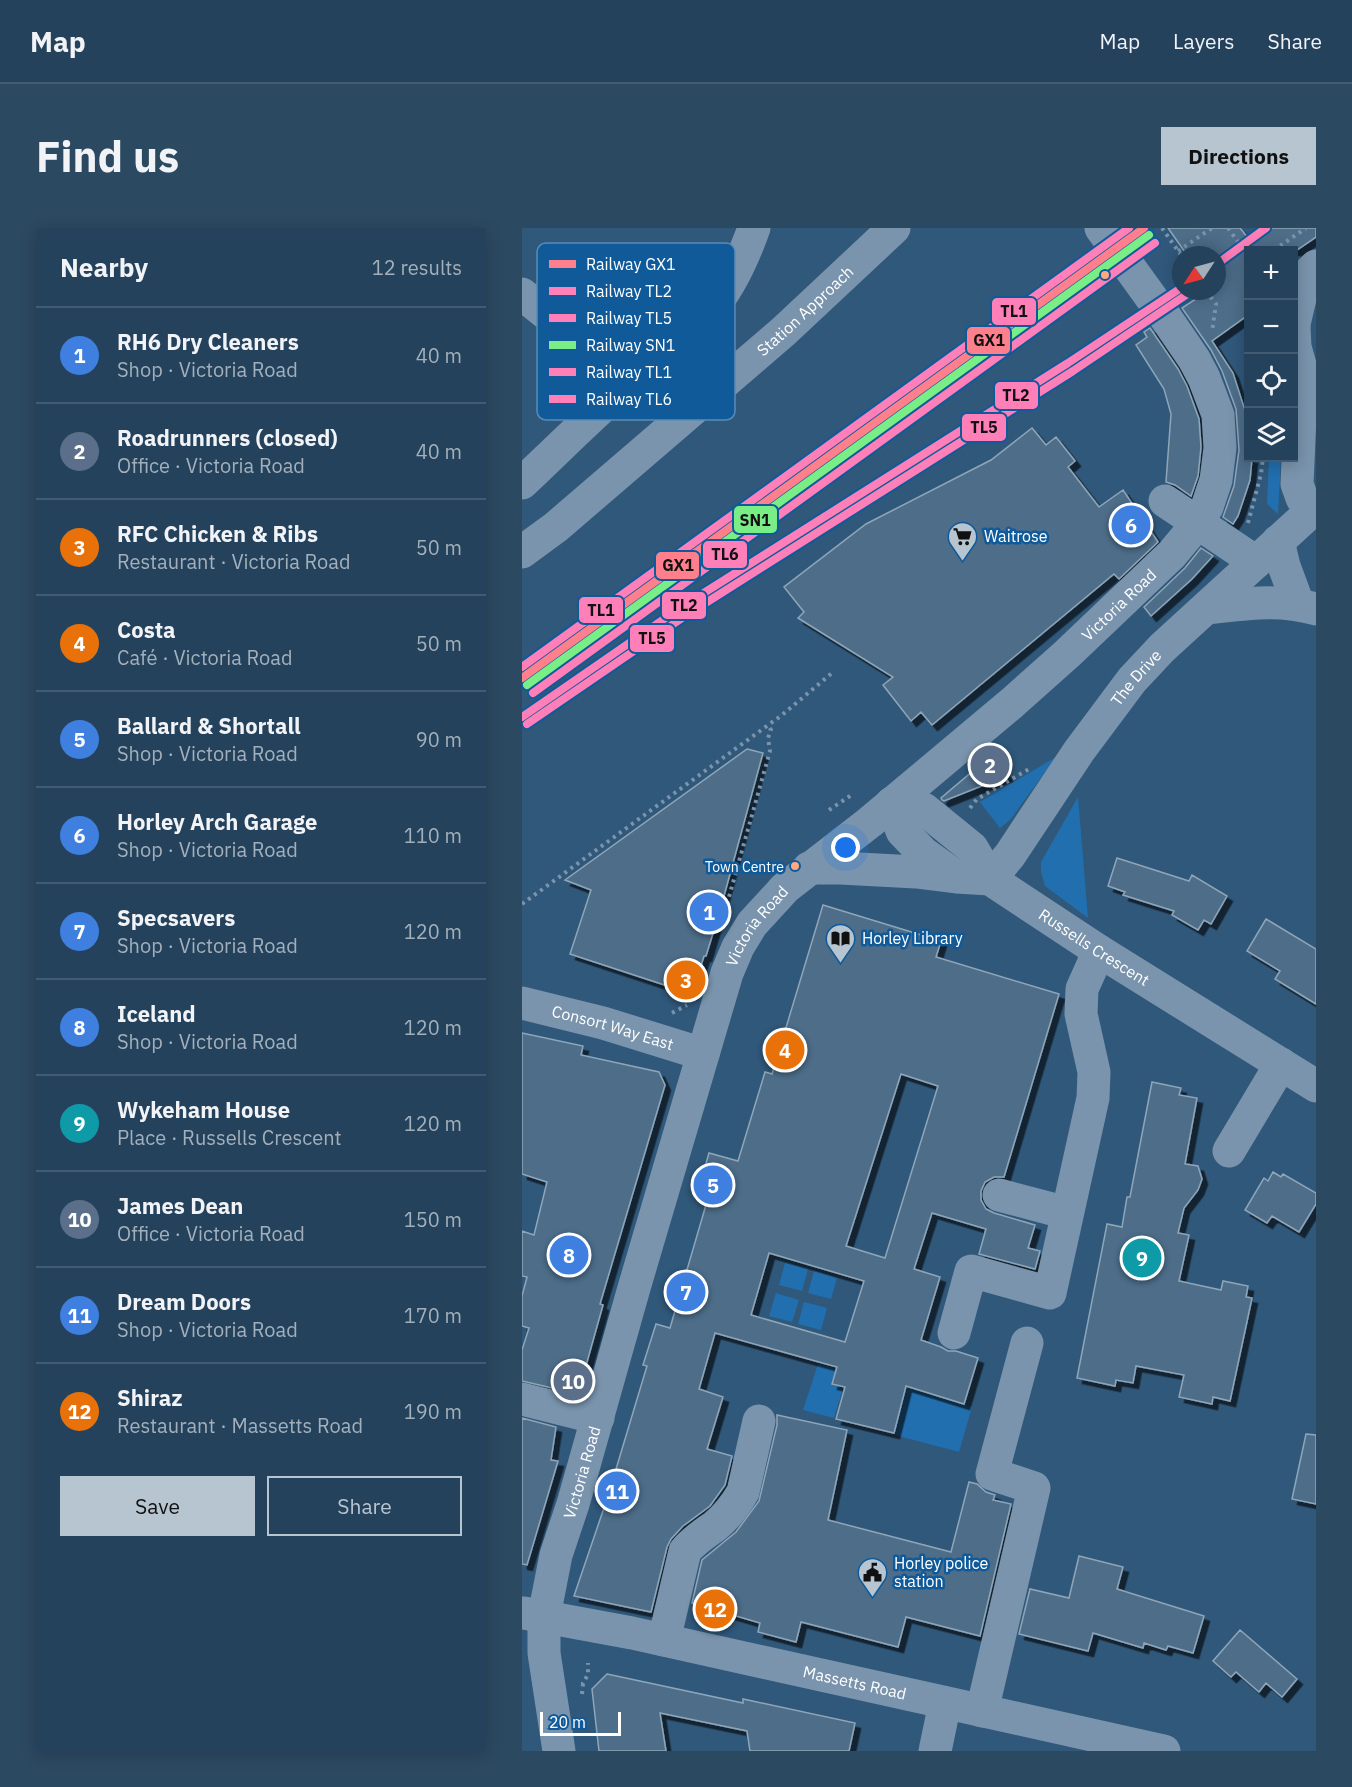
<!DOCTYPE html>
<meta charset="utf-8">
<style>
:root{--surface:#24425c;--page:#2c4962;--text:#f1f3f6;--muted:#a3b0bb;--line:#415b72;--accent:#b7c5d0}
body{margin:0;font-family:"IBM Plex Sans",sans-serif;background:var(--page);color:var(--text)}
.controls{position:absolute;right:18px;top:18px;display:grid;overflow:hidden;border-radius:0px;box-shadow:0 3px 15px #0003}
.controls button{width:54px;height:54px;display:grid;place-items:center;padding:0;border:0;border-bottom:2px solid var(--line);background:var(--surface);color:var(--text);font:30px sans-serif}
.compass{position:absolute;left:650px;top:18px;width:54px;height:54px;border-radius:50%;background:var(--surface);box-shadow:0 3px 15px #0003;rotate:234deg}
.scale{position:absolute;left:18px;bottom:15px;width:81px;box-sizing:border-box;padding-left:6px;border:3px solid #fff;border-top:0;font-size:16px;line-height:21px;white-space:nowrap;color:#fff;-webkit-text-stroke:4px #105a9a;paint-order:stroke}
.you{position:absolute;left:324px;top:620px;width:21px;height:21px;margin:-15px;border:4px solid #fff;border-radius:50%;background:#1a73e8;box-shadow:0 0 0 9px #1a73e833}
.badge{display:grid;place-items:center;width:39px;height:39px;border-radius:50%;background:var(--accent);color:#fff;font-size:20px;font-weight:700}
.pin{position:absolute;translate:-50% -50%;border:3px solid #fff;box-shadow:0 2px 6px #0006}
.list{margin:0;padding:0;list-style:none}
h2{display:flex;justify-content:space-between;align-items:center;height:78px;margin:0;padding:0 24px;font-size:26px}
h2 small{font-size:20px;font-weight:400;color:var(--muted)}
.list li{display:grid;grid-template-columns:39px 1fr auto;gap:18px;align-items:center;box-sizing:border-box;height:96px;padding:0 24px;border-top:2px solid var(--line)}
.list b{display:block;font-size:22px;white-space:nowrap}
.list p{margin:0;font-size:20px;white-space:nowrap;color:var(--muted)}
.list em{font-size:20px;font-style:normal;color:var(--muted)}
.actions{display:flex;gap:12px;padding:18px 24px}
.actions a{flex:1;padding:14px 0;border:2px solid var(--accent);border-radius:0px;text-align:center;font-size:21px;color:var(--accent)}
.actions .main{background:var(--accent);color:#111}
.icon{flex:none;width:33px;height:33px;fill:none;stroke:currentColor;stroke-width:2;stroke-linecap:round;stroke-linejoin:round}
.map{position:relative;flex:none;width:794px;height:1523px;overflow:hidden;border-radius:0px}
header{display:flex;align-items:center;gap:36px;box-sizing:border-box;height:84px;padding:0 30px;background:var(--surface);border-bottom:2px solid var(--line)}
header strong{font-size:28px}
nav{display:flex;gap:33px;margin-inline-start:auto;font-size:21px}
.intro{display:flex;align-items:center;justify-content:space-between;box-sizing:border-box;height:144px;padding:0 36px}
h1{margin:0;font-size:42px}
.button{padding:15px 27px;border-radius:0px;background:var(--accent);color:#111;font-size:21px;font-weight:700}
main{display:flex;gap:36px;padding:0 36px}
aside{flex:1;background:var(--surface);border-radius:0px;box-shadow:0 3px 15px #0003}
.map>svg:first-child{display:block}
.green{fill:#216faf}
.building{fill:#4d6d89;stroke:#8fa6b9;stroke-width:1.5;fill-rule:evenodd;filter:url(#shadow)}
.lines{fill:none;stroke-linecap:round;stroke-linejoin:round}
.path{stroke:#7a94ad;stroke-width:4;stroke-dasharray:3 4.5;stroke-linecap:butt}
.minor{stroke:#7a94ad;stroke-width:33}
.rail-1-casing{stroke:#105a9a;stroke-width:12}
.rail-2-casing{stroke:#105a9a;stroke-width:12}
.rail-3-casing{stroke:#105a9a;stroke-width:12}
.rail-4-casing{stroke:#105a9a;stroke-width:12}
.rail-5-casing{stroke:#105a9a;stroke-width:12}
.rail-6-casing{stroke:#105a9a;stroke-width:12}
.rail-1{stroke:#ff808c;stroke-width:8}
.rail-2{stroke:#ff80b9;stroke-width:8}
.rail-3{stroke:#ff80b9;stroke-width:8}
.rail-4{stroke:#7aee86;stroke-width:8}
.rail-5{stroke:#ff80b9;stroke-width:8}
.rail-6{stroke:#ff80b9;stroke-width:8}
.bus-dot{fill:#ffa980;stroke:#105a9a;stroke-width:2}
.labels{text-anchor:middle;stroke-width:5;stroke-linejoin:round;paint-order:stroke}
.bus-label{font-size:14px;fill:#fff;stroke:#105a9a;text-anchor:end}
.street-label{font-size:16px;fill:#fff;stroke:#105a9a}
.poi-label{font-size:16px;fill:#fff;stroke:#105a9a;text-anchor:start}
.key{fill:#105a9a;stroke:#588cb8;stroke-width:1.5}
.key-label{font-size:16px;fill:#fff}
.line-badge{stroke:#105a9a;stroke-width:2}
.pale-badge-label{font-size:16px;text-anchor:middle;font-weight:bold;fill:#111}
</style>
<header>
<strong>Map</strong>
<nav><a>Map</a><a>Layers</a><a>Share</a></nav>
</header>
<div class="intro"><h1>Find us</h1><a class="button">Directions</a></div>
<main>
<aside>
<h2>Nearby<small>12 results</small></h2>
<ul class="list">
<li><span class="badge" style="background:#3f7fe0">1</span><div><b>RH6 Dry Cleaners</b><p>Shop · Victoria Road</p></div><em>40 m</em></li>
<li><span class="badge" style="background:#5c6f8a">2</span><div><b>Roadrunners (closed)</b><p>Office · Victoria Road</p></div><em>40 m</em></li>
<li><span class="badge" style="background:#e8710a">3</span><div><b>RFC Chicken &amp; Ribs</b><p>Restaurant · Victoria Road</p></div><em>50 m</em></li>
<li><span class="badge" style="background:#e8710a">4</span><div><b>Costa</b><p>Café · Victoria Road</p></div><em>50 m</em></li>
<li><span class="badge" style="background:#3f7fe0">5</span><div><b>Ballard &amp; Shortall</b><p>Shop · Victoria Road</p></div><em>90 m</em></li>
<li><span class="badge" style="background:#3f7fe0">6</span><div><b>Horley Arch Garage</b><p>Shop · Victoria Road</p></div><em>110 m</em></li>
<li><span class="badge" style="background:#3f7fe0">7</span><div><b>Specsavers</b><p>Shop · Victoria Road</p></div><em>120 m</em></li>
<li><span class="badge" style="background:#3f7fe0">8</span><div><b>Iceland</b><p>Shop · Victoria Road</p></div><em>120 m</em></li>
<li><span class="badge" style="background:#0f9aa8">9</span><div><b>Wykeham House</b><p>Place · Russells Crescent</p></div><em>120 m</em></li>
<li><span class="badge" style="background:#5c6f8a">10</span><div><b>James Dean</b><p>Office · Victoria Road</p></div><em>150 m</em></li>
<li><span class="badge" style="background:#3f7fe0">11</span><div><b>Dream Doors</b><p>Shop · Victoria Road</p></div><em>170 m</em></li>
<li><span class="badge" style="background:#e8710a">12</span><div><b>Shiraz</b><p>Restaurant · Massetts Road</p></div><em>190 m</em></li>
</ul>
<div class="actions"><a class="main">Save</a><a>Share</a></div>
</aside>
<div class="map">
<svg width="794" height="1523" viewBox="0 0 794 1523">
<defs>
<filter id="shadow"><feDropShadow dx="5.5" dy="5.5" stdDeviation="0" flood-color="#0009"/></filter>
</defs>
<rect width="100%" height="100%" fill="#30587a"/>
<path class="green" d="M 747,230 L 759,230 L 756,286 L 745,276 Z
M 534,529 L 489,591 L 478,600 L 458,574 Z
M 556,569 L 566,690 L 523,658 L 519,644 L 519,634 Z
M 263,1035 L 286,1041 L 280,1063 L 257,1057 Z
M 292,1043 L 315,1050 L 309,1071 L 286,1065 Z
M 254,1065 L 277,1072 L 270,1094 L 247,1088 Z
M 282,1074 L 305,1080 L 299,1102 L 276,1096 Z
M 296,1136 L 314,1141 L 309,1156 L 321,1160 L 312,1190 L 281,1182 Z
M 385,1160 L 450,1179 L 437,1224 L 373,1207 Z"/>
<path class="building" d="M 646,0 L 718,0 L 726,10 L 740,0 L 794,0 L 794,9 L 775,22 L 726,22 L 726,87 L 690,113 L 711,145 L 726,192 L 726,230 L 730,230 L 728,252 L 716,288 L 711,296 L 701,289 L 712,258 L 717,222 L 714,181 L 700,143 L 689,122 L 660,80 L 686,63 L 695,63 L 695,27 L 665,27 Z
M 628,100 L 656,141 L 665,158 L 677,191 L 679,219 L 676,248 L 669,268 L 653,257 L 644,254 L 649,186 L 642,161 L 614,117 L 625,109 L 622,104 Z
M 510,200 L 524,217 L 534,209 L 553,233 L 546,239 L 577,279 L 601,262 L 636,314 L 597,351 L 592,346 L 410,497 L 399,484 L 389,493 L 361,457 L 371,449 L 276,390 L 282,384 L 262,359 L 344,296 L 469,232 Z
M 679,320 L 691,328 L 670,351 L 629,388 L 622,379 L 663,340 Z
M 225,521 L 241,525 L 199,679 L 184,728 L 182,728 L 170,766 L 48,726 L 69,662 L 43,652 Z
M 471,526 L 485,548 L 422,573 L 420,572 L 419,570 Z
M 595,630 L 667,653 L 670,647 L 705,668 L 689,696 L 682,692 L 676,702 L 650,687 L 652,683 L 601,667 L 603,664 L 586,658 Z
M 301,677 L 419,713 L 414,729 L 537,766 L 482,949 L 472,949 L 463,954 L 459,963 L 459,972 L 464,981 L 472,985 L 513,997 L 506,1020 L 518,1023 L 513,1041 L 457,1026 L 464,1001 L 410,985 L 392,1041 L 418,1049 L 399,1112 L 419,1119 L 426,1123 L 434,1123 L 456,1130 L 442,1176 L 384,1158 L 372,1205 L 314,1191 L 323,1159 L 310,1156 L 315,1139 L 193,1105 L 177,1161 L 201,1169 L 185,1221 L 210,1228 L 203,1257 L 188,1278 L 161,1298 L 149,1311 L 145,1319 L 129,1384 L 52,1368 L 85,1271 L 125,1138 L 121,1137 L 134,1096 L 148,1100 L 186,970 L 175,967 L 187,925 L 216,933 L 243,844 L 250,846 ZM 379,846 L 416,858 L 363,1030 L 324,1018 ZM 247,1025 L 342,1053 L 323,1114 L 229,1087 Z
M 744,691 L 794,721 L 794,776 L 753,751 L 758,743 L 725,723 Z
M 0,805 L 61,818 L 59,827 L 137,844 L 143,857 L 78,1076 L 81,1077 L 56,1166 L 0,1153 L 0,1122 L 7,1100 L 0,1098 L 0,1068 L 5,1049 L 0,1048 L 0,1003 L 12,1007 L 25,954 L 0,946 Z
M 630,854 L 659,860 L 657,867 L 675,870 L 663,936 L 676,938 L 680,951 L 676,962 L 662,980 L 656,1005 L 667,1007 L 657,1053 L 699,1062 L 701,1053 L 726,1058 L 724,1069 L 730,1070 L 708,1173 L 691,1169 L 690,1176 L 657,1169 L 662,1147 L 614,1138 L 611,1155 L 594,1152 L 593,1158 L 555,1150 L 585,996 L 600,999 L 605,969 L 608,969 Z
M 751,944 L 759,949 L 761,946 L 794,965 L 794,976 L 777,1004 L 750,988 L 745,995 L 723,982 L 742,950 L 746,953 Z
M 255,1187 L 325,1202 L 306,1292 L 429,1324 L 447,1254 L 455,1256 L 464,1264 L 473,1267 L 471,1272 L 489,1276 L 458,1408 L 384,1389 L 376,1419 L 279,1394 L 274,1414 L 236,1404 L 238,1395 L 170,1375 L 180,1332 L 214,1304 L 237,1273 L 255,1197 Z
M 0,1190 L 34,1199 L 29,1232 L 36,1233 L 5,1337 L 0,1336 Z
M 784,1206 L 794,1207 L 794,1276 L 770,1271 Z
M 557,1328 L 601,1339 L 595,1361 L 682,1388 L 671,1425 L 646,1418 L 644,1422 L 622,1415 L 621,1420 L 571,1405 L 566,1423 L 497,1406 L 508,1361 L 547,1370 Z
M 718,1402 L 775,1451 L 760,1469 L 744,1455 L 737,1464 L 714,1444 L 709,1449 L 691,1433 Z
M 85,1446 L 221,1475 L 221,1471 L 333,1495 L 327,1523 L 228,1523 L 225,1503 L 138,1485 L 144,1523 L 77,1523 L 70,1461 Z"/>
<g class="lines">
<path class="path" d="M 640,0 L 659,27
M 706,0 L 726,28
M 752,22 L 784,0
M 656,23 L 690,0
M 684,63 L 694,76 L 690,104
M 726,295 L 739,246 L 741,230
M 448,580 L 455,571 L 507,541
M 307,582 L 331,566
M 0,676 L 260,487 L 310,445
M 205,676 L 248,523 L 246,510 L 249,502 L 246,497
M 150,785 L 165,777
M 59,1456 L 61,1456 L 66,1446 L 66,1435
M 60,1466 L 61,1456"/>
<g class="minor">
<path d="M 0,66 L 41,99 L 99,162"/>
<path d="M 772,96 L 783,49 L 794,38"/>
<path d="M 772,99 L 773,119 L 780,144 L 775,256 L 780,270 L 789,283"/>
<path d="M 0,255 C 33,224 66,191 100,161 C 130,134 164,112 189,81 C 209,58 222,28 232,0"/>
<path d="M 643,273 L 734,334"/>
<path d="M 756,313 L 762,338 L 776,376"/>
<path id="s1" d="M 0,324 L 34,299 L 262,103 L 372,0"/>
<path d="M 685,380 C 723,376 756,370 794,381"/>
<path d="M 370,575 L 402,581 L 450,620 L 468,651"/>
<path d="M 370,575 L 380,603 L 401,625 L 433,648"/>
<path id="s2" d="M 287,640 L 318,640 L 394,644 L 434,649 L 468,651 L 577,723 L 794,858"/>
<path id="s3" d="M 468,651 L 488,627 L 557,523 L 610,452 L 640,420 L 794,279"/>
<path id="s4" d="M 0,775 L 81,795 L 181,826"/>
<path d="M 707,923 L 759,836"/>
<path d="M 477,967 L 545,985"/>
<path d="M 432,1105 L 449,1043 L 528,1065 L 571,870 L 572,844 L 559,786 L 560,761 L 577,723"/>
<path d="M 0,1171 L 76,1190"/>
<path id="s5" d="M 2,1385 L 110,1405 L 642,1523"/>
<path d="M 142,1412 L 163,1323 C 172,1312 182,1306 193,1298 C 204,1289 214,1276 221,1264 L 237,1193"/>
<path d="M 460,1483 L 512,1260 L 470,1246 L 505,1115"/>
<path id="s6" d="M 37,1523 L 22,1425 L 22,1388 L 34,1327 L 51,1276 L 112,1060 L 205,745 L 216,719 L 230,696 L 263,660 L 348,594 L 490,475 L 545,426 L 650,326 L 670,302 L 685,279 L 694,252 L 698,220 L 696,187 L 682,150 L 672,131 L 644,90 L 579,0"/>
<path d="M 413,1523 L 423,1475"/>
</g>
<defs>
<path id="rail-1" d="M 0,450 L 622,0"/>
<path id="rail-2" d="M 695,36 L 744,0
M 0,489 L 158,380 L 546,135 L 659,60"/>
<path id="rail-3" d="M 5,496 L 163,388 L 551,143 L 664,67"/>
<path id="rail-4" d="M 5,457 L 627,7"/>
<path id="rail-5" d="M 0,439 L 607,0"/>
<path id="rail-6" d="M 11,465 L 633,15"/>
</defs>
<use href="#rail-1" class="rail-1-casing"/>
<use href="#rail-2" class="rail-2-casing"/>
<use href="#rail-3" class="rail-3-casing"/>
<use href="#rail-4" class="rail-4-casing"/>
<use href="#rail-5" class="rail-5-casing"/>
<use href="#rail-6" class="rail-6-casing"/>
<use href="#rail-1" class="rail-1"/>
<use href="#rail-2" class="rail-2"/>
<use href="#rail-3" class="rail-3"/>
<use href="#rail-4" class="rail-4"/>
<use href="#rail-5" class="rail-5"/>
<use href="#rail-6" class="rail-6"/>
</g>
<defs>
<symbol id="supermarket-pin" viewBox="-11 -11 22 30"><path d="M0 17L-7.5 6A9.5 9.5 0 1 1 7.5 6Z" fill="#b7c5d0" stroke="#105a9a"/><path d="M-6-5.5h2.5l.6 2H6L4.5 2H-2.5L-4.4-4H-6ZM-1.5 3.2a1.3 1.3 0 1 0 .1 0ZM3 3.2a1.3 1.3 0 1 0 .1 0Z" fill="#111"/></symbol>
<symbol id="library-pin" viewBox="-11 -11 22 30"><path d="M0 17L-7.5 6A9.5 9.5 0 1 1 7.5 6Z" fill="#b7c5d0" stroke="#105a9a"/><path d="M-6-4Q-3-5.5-.7-3.5V5Q-3 3-6 4ZM6-4Q3-5.5 .7-3.5V5Q3 3 6 4Z" fill="#111"/></symbol>
<symbol id="civic-pin" viewBox="-11 -11 22 30"><path d="M0 17L-7.5 6A9.5 9.5 0 1 1 7.5 6Z" fill="#b7c5d0" stroke="#105a9a"/><path d="M-.6-6.5H3V-4.5H.6V-3L4-1V1h2V6H-6V1h2V-1L-.6-3ZM-1.2 2.5V6h2.4V2.5Z" fill="#111"/></symbol>
</defs>
<g fill-rule="evenodd">
<use href="#supermarket-pin" x="424" y="292" width="33" height="45"/>
<use href="#library-pin" x="302" y="694" width="33" height="45"/>
<use href="#civic-pin" x="334" y="1328" width="33" height="45"/>
</g>
<g class="bus-dot">
<circle cx="583" cy="47" r="5"/>
<circle cx="273" cy="638" r="5"/>
</g>
<g class="labels">
<g class="bus-label">
<text x="262" y="644">Town Centre</text>
</g>
<g class="street-label">
<text dy="6" stroke="none"><textPath href="#s1" startOffset="372">Station Approach</textPath></text>
<text dy="6" stroke="none"><textPath href="#s6" startOffset="1347">Victoria Road</textPath></text>
<text dy="6" stroke="none"><textPath href="#s3" startOffset="249">The Drive</textPath></text>
<text dy="6" stroke="none"><textPath href="#s6" startOffset="861">Victoria Road</textPath></text>
<text dy="6" stroke="none"><textPath href="#s2" startOffset="306">Russells Crescent</textPath></text>
<text dy="6" stroke="none"><textPath href="#s4" startOffset="94">Consort Way East</textPath></text>
<text dy="6" stroke="none"><textPath href="#s6" startOffset="285">Victoria Road</textPath></text>
<text dy="6" stroke="none"><textPath href="#s5" startOffset="338">Massetts Road</textPath></text>
</g>
<g class="poi-label">
<text x="462" y="314">Waitrose</text>
<text x="340" y="716">Horley Library</text>
<text x="372" y="1341">Horley police<tspan x="372" dy="18">station</tspan></text>
</g>
</g>
<rect x="15" y="15" width="198" height="177" rx="9" class="key"/>
<rect x="27" y="32" width="27" height="8" fill="#ff808c"/>
<rect x="27" y="59" width="27" height="8" fill="#ff80b9"/>
<rect x="27" y="86" width="27" height="8" fill="#ff80b9"/>
<rect x="27" y="113" width="27" height="8" fill="#7aee86"/>
<rect x="27" y="140" width="27" height="8" fill="#ff80b9"/>
<rect x="27" y="167" width="27" height="8" fill="#ff80b9"/>
<g class="key-label">
<text x="64" y="42">Railway GX1</text>
<text x="64" y="69">Railway TL2</text>
<text x="64" y="96">Railway TL5</text>
<text x="64" y="123">Railway SN1</text>
<text x="64" y="150">Railway TL1</text>
<text x="64" y="177">Railway TL6</text>
</g>
<g class="line-badge">
<rect x="469" y="69" width="46" height="29" rx="6" fill="#ff80b9"/>
<rect x="444" y="98" width="45" height="29" rx="6" fill="#ff808c"/>
<rect x="472" y="153" width="45" height="29" rx="6" fill="#ff80b9"/>
<rect x="439" y="185" width="46" height="29" rx="6" fill="#ff80b9"/>
<rect x="211" y="277" width="45" height="29" rx="6" fill="#7aee86"/>
<rect x="180" y="312" width="46" height="29" rx="6" fill="#ff80b9"/>
<rect x="133" y="323" width="45" height="29" rx="6" fill="#ff808c"/>
<rect x="139" y="363" width="46" height="29" rx="6" fill="#ff80b9"/>
<rect x="56" y="368" width="46" height="28" rx="6" fill="#ff80b9"/>
<rect x="107" y="396" width="46" height="29" rx="6" fill="#ff80b9"/>
</g>
<g class="pale-badge-label">
<text x="492" y="89">TL1</text>
<text x="467" y="118">GX1</text>
<text x="494" y="173">TL2</text>
<text x="462" y="205">TL5</text>
<text x="233" y="298">SN1</text>
<text x="203" y="332">TL6</text>
<text x="156" y="343">GX1</text>
<text x="162" y="383">TL2</text>
<text x="79" y="388">TL1</text>
<text x="130" y="416">TL5</text>
</g>
</svg>
<div class="controls">
<button>+</button>
<button>−</button>
<button><svg class="icon" aria-label="locate" viewBox="0 0 24 24"><circle cx="12" cy="12" r="6"/><path d="M12 2v4M12 18v4M2 12h4M18 12h4"/></svg></button>
<button><svg class="icon" aria-label="layers" viewBox="0 0 24 24"><path d="M12 4l9 5-9 5-9-5zM3 14l9 5 9-5"/></svg></button>
</div>
<svg class="compass" viewBox="-18 -18 36 36"><path d="M0-13l5 13h-10z" fill="#e53935"/><path d="M0 13l5-13h-10z" fill="#a3b0bb"/></svg>
<div class="scale">20 m</div>
<div class="you"></div>
<div class="pin badge" style="left:187px;top:684px;background:#3f7fe0">1</div>
<div class="pin badge" style="left:468px;top:537px;background:#5c6f8a">2</div>
<div class="pin badge" style="left:164px;top:752px;background:#e8710a">3</div>
<div class="pin badge" style="left:263px;top:822px;background:#e8710a">4</div>
<div class="pin badge" style="left:191px;top:957px;background:#3f7fe0">5</div>
<div class="pin badge" style="left:609px;top:297px;background:#3f7fe0">6</div>
<div class="pin badge" style="left:164px;top:1064px;background:#3f7fe0">7</div>
<div class="pin badge" style="left:47px;top:1027px;background:#3f7fe0">8</div>
<div class="pin badge" style="left:620px;top:1030px;background:#0f9aa8">9</div>
<div class="pin badge" style="left:51px;top:1153px;background:#5c6f8a">10</div>
<div class="pin badge" style="left:95px;top:1263px;background:#3f7fe0">11</div>
<div class="pin badge" style="left:193px;top:1381px;background:#e8710a">12</div>
</div>
</main>
